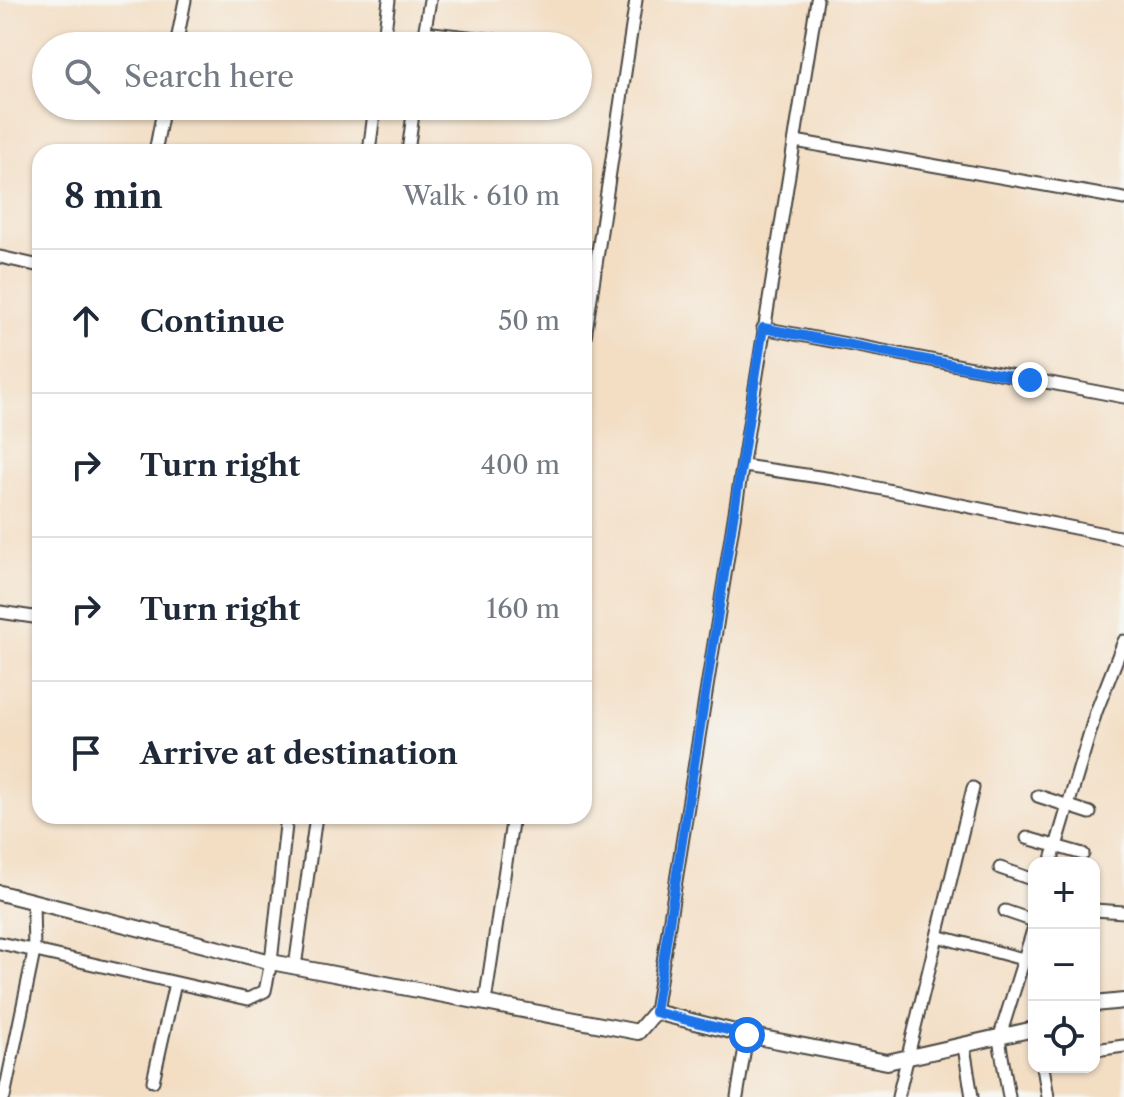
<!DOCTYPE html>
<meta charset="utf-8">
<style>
:root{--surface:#fff;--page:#f6f6f7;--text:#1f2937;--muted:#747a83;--line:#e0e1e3}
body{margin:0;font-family:"Libre Caslon Text",serif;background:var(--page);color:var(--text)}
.controls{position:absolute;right:24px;bottom:24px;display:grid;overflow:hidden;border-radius:16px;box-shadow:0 2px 6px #0004}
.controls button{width:72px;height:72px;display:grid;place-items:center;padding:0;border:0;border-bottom:2px solid var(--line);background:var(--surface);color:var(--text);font:40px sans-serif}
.stop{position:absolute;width:24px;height:24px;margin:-18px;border:6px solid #1a73e8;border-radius:50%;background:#fff}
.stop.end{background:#1a73e8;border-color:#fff;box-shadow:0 2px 8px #0008}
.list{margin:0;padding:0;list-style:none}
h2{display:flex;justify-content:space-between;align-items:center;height:104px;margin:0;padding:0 32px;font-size:34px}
h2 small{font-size:26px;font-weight:400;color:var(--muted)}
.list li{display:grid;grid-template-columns:52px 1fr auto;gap:24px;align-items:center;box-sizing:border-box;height:144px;padding:0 32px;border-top:2px solid var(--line)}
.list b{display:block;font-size:30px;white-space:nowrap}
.list em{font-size:26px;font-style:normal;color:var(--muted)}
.icon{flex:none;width:44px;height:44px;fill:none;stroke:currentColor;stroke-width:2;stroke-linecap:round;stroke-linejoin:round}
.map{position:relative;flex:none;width:1124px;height:1097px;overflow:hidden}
.search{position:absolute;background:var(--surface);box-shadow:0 2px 6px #0004;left:32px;top:32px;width:560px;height:88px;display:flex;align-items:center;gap:20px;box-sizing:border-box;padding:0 28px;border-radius:44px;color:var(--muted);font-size:30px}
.panel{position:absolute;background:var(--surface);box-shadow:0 2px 6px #0004;left:32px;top:144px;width:560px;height:680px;border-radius:24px}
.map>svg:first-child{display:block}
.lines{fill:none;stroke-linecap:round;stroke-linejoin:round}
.minor-casing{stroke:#494642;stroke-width:15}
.tertiary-casing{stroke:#494642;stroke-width:18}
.minor{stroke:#fff;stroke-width:11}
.tertiary{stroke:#fff;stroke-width:14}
.route{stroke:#1a73e8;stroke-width:10}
</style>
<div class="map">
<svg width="1124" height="1097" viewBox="0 0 1124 1097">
<rect width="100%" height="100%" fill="#f6f6f2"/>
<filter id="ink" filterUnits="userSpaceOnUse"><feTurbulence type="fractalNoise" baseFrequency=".0125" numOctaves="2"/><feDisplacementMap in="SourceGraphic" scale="16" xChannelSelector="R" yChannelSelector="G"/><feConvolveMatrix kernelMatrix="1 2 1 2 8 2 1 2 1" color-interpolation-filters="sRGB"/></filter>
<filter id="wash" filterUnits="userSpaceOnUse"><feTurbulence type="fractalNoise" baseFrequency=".006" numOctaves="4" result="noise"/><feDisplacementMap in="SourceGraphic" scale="32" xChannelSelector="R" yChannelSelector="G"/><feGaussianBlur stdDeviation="1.8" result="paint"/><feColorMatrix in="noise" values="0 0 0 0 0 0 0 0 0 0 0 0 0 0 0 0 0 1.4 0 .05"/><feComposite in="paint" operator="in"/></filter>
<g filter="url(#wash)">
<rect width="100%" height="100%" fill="#f3dec4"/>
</g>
<g filter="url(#ink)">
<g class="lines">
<defs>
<path id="minor" d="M 424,32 L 494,40
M 176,46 L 185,0
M 383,46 L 389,0
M 422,46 L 430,0
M 795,141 L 1124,199
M 155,152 L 164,106
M 369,152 L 375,106
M 408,152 L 414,106
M 0,257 L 40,266
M 763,328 L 1124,397
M 584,344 L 636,0
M 744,466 L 833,479 L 1124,538
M 0,612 L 40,618
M 1038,796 L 1090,813
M 1027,838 L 1083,854
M 1051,863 L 1096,712 L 1124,641
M 1000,868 L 1034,880
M 1094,910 L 1124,912
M 1005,911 L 1034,921
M 937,936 L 1034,962
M 0,943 L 248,999 L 265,991 L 271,962 L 287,816
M 295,967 L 316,816
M 485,1002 L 513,816
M 655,1012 L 817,0
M 964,1047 L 972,1097
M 1095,1050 L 1124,1046
M 1043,1067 L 1048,1097
M 153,1081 L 175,983
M 4,1097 L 34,952 L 33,901
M 737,1097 L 747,1035
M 898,1097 L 973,788
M 1009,1097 L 999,1039 L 1034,927"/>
<path id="tertiary" d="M 0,893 L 271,962 L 638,1032 L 655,1012 L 747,1035 L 887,1062 L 1034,1029
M 1094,1004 L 1124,1001"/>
</defs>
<use href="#minor" class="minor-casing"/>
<use href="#tertiary" class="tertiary-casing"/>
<use href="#minor" class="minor"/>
<use href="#tertiary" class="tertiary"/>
</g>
</g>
<g class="lines" filter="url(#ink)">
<path class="route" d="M 747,1035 L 655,1012 L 763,328 L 1030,380"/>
</g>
</svg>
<div class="controls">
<button>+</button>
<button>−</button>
<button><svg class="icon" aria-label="locate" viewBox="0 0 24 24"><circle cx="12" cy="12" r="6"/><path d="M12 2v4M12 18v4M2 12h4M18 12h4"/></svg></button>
</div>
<div class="stop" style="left:747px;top:1035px"></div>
<div class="stop end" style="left:1030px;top:380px"></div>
<div class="search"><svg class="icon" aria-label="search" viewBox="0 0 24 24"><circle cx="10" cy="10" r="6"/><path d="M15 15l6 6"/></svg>Search here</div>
<section class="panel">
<h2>8 min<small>Walk · 610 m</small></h2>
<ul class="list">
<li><svg class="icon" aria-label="ahead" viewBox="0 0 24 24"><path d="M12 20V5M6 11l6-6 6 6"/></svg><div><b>Continue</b></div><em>50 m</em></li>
<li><svg class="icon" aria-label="right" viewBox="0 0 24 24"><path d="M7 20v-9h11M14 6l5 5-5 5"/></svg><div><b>Turn right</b></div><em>400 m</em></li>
<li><svg class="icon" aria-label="right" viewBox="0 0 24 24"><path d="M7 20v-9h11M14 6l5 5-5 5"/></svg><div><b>Turn right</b></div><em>160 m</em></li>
<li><svg class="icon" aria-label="arrive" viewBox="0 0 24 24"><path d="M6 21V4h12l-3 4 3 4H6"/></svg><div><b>Arrive at destination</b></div></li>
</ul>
</section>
</div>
